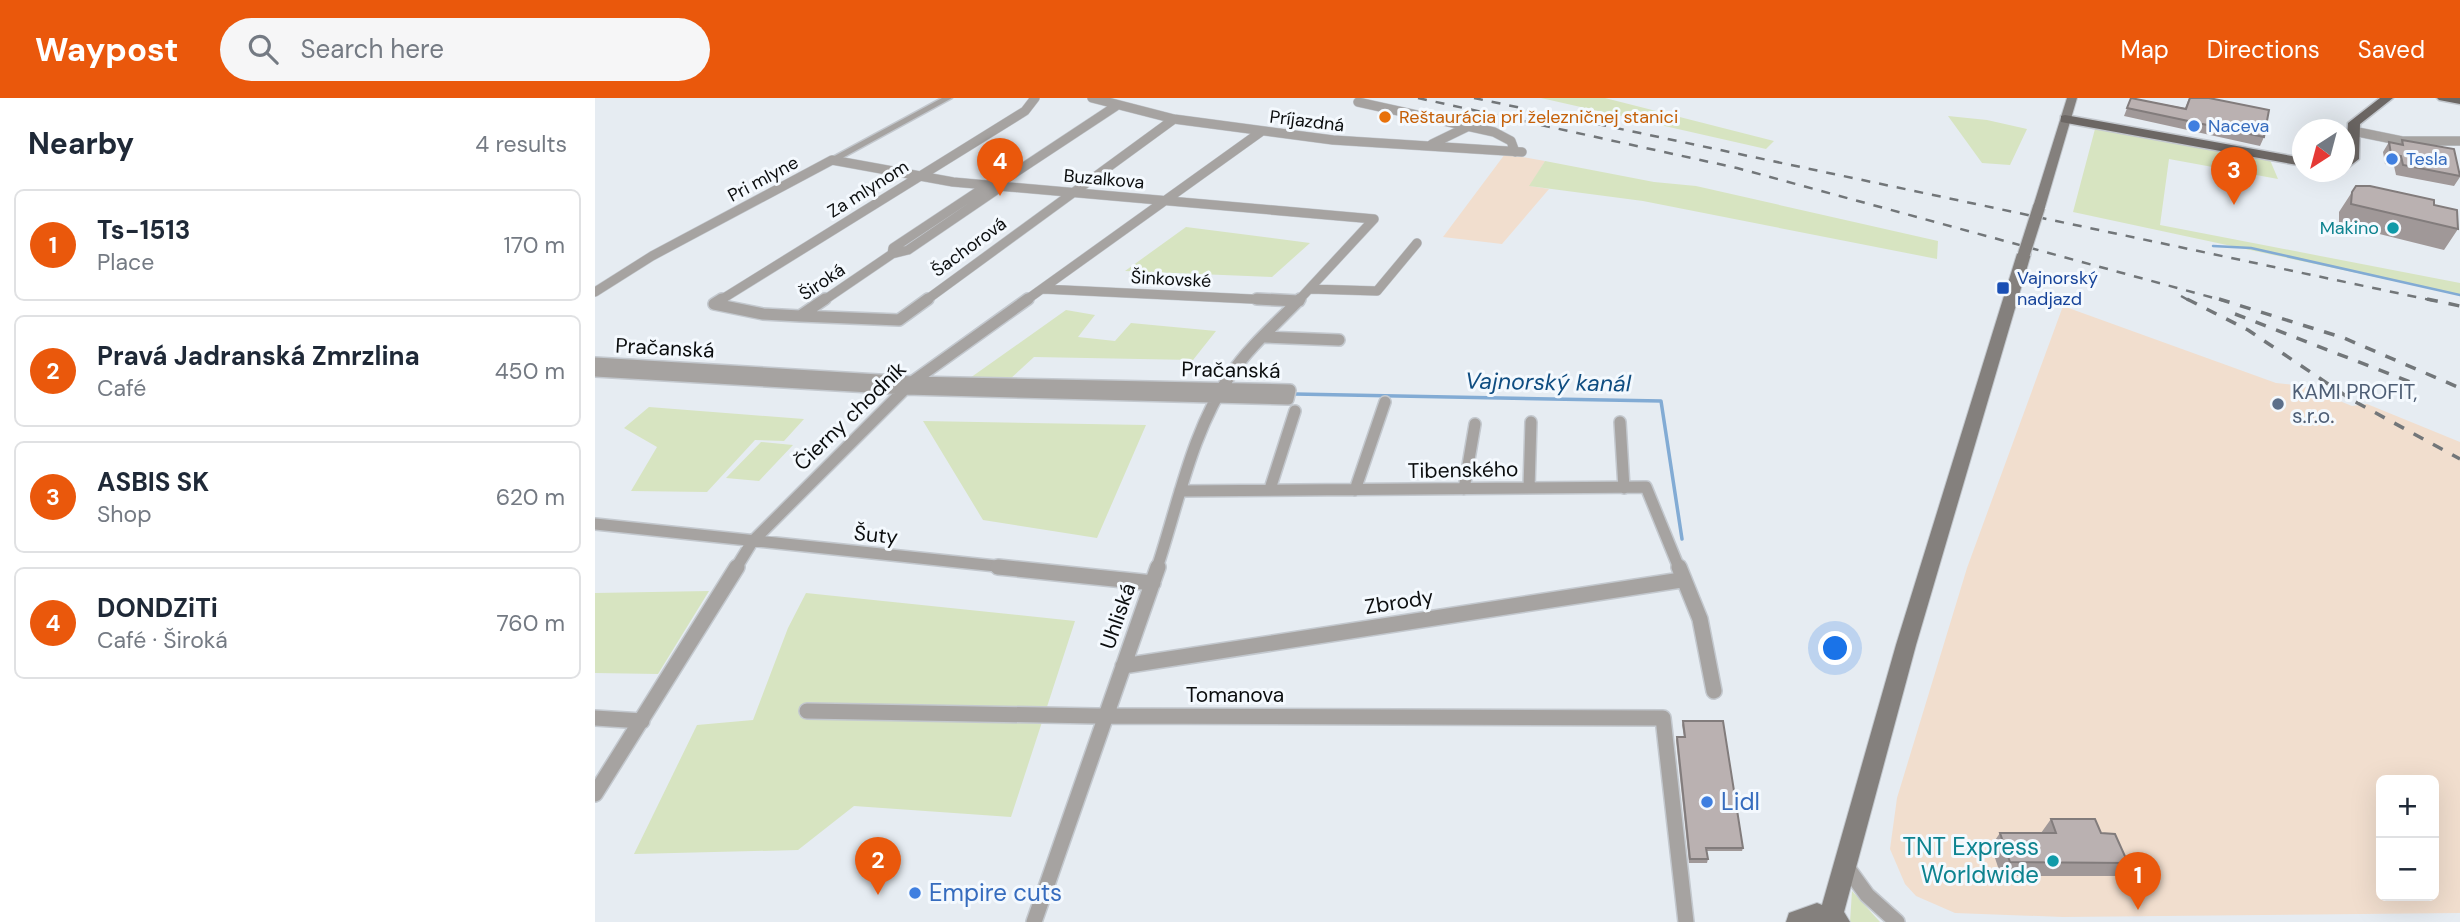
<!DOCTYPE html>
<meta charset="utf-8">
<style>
:root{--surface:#fff;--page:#f6f6f7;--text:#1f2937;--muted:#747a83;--line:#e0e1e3;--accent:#ea580c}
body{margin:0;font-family:"DM Sans",sans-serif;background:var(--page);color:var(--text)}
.controls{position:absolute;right:21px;bottom:21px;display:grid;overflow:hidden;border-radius:10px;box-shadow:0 7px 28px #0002}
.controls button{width:63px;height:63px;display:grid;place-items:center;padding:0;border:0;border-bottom:2px solid var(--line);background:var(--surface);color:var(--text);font:35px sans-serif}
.compass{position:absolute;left:1697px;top:21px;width:63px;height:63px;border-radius:50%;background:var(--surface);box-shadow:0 7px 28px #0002;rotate:216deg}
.you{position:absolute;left:1241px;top:551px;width:24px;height:24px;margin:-18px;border:5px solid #fff;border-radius:50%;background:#1a73e8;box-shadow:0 0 0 10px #1a73e833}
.badge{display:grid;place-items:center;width:46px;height:46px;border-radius:50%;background:var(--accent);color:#fff;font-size:23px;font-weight:700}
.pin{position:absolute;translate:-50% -58px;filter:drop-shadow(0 2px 4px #0008)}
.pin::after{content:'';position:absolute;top:37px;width:24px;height:21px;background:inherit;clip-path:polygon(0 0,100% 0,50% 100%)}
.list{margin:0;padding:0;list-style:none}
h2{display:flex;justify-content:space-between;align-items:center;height:91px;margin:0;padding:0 28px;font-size:30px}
h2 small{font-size:23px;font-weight:400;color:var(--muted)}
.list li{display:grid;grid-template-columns:46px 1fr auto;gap:21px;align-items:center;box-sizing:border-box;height:112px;margin:0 14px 14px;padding:0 14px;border:2px solid var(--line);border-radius:10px}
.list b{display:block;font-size:26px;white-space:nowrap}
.list p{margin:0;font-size:23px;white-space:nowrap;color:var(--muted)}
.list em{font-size:23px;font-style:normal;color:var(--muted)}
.icon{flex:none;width:38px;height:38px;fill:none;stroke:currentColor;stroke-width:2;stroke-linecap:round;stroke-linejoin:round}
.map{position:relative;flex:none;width:1865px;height:824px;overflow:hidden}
header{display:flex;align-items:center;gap:42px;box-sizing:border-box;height:98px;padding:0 35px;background:var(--accent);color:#fff}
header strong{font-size:33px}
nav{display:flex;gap:38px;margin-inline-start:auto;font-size:24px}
.search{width:490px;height:63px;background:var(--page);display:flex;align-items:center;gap:18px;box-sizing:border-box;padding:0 24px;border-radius:38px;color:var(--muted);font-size:26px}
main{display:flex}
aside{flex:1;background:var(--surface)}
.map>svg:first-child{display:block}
.industrial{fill:#f1dece;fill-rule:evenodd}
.green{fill:#d7e4c1}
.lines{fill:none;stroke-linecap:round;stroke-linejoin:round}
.stream-far1{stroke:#82abd4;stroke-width:2.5}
.stream{stroke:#82abd4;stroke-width:3.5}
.minor-far2-casing{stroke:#c3c8ce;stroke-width:10}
.minor-far1-casing{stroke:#c3c8ce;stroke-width:14}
.minor-casing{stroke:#c3c8ce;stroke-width:18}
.tertiary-casing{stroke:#c3c8ce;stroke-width:3}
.secondary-casing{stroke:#c3c8ce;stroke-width:2}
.primary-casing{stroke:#c3c8ce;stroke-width:3}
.minor-far2{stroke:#a6a3a1;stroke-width:9}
.minor-far1{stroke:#a6a3a1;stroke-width:11}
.minor{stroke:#a6a3a1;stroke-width:15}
.tertiary{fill:#a6a3a1;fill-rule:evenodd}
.secondary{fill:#84807d;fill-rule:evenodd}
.primary{fill:#6c6764;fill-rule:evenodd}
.rail-far1{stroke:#727679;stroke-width:2.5;stroke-dasharray:9 9;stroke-linecap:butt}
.rail{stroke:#727679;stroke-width:3.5;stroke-dasharray:11 11;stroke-linecap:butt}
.secondary-bridge-casing{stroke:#c3c8ce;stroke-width:14;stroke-linecap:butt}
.secondary-bridge{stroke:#84807d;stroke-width:12}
.wall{fill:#a09898}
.building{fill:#bab1b1;stroke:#827c7c;stroke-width:2}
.food-dot{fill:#e8710a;stroke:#f4f9fe;stroke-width:2.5}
.shop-dot{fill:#3f7fe0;stroke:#f4f9fe;stroke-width:2.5}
.culture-dot{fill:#0f9aa8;stroke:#f4f9fe;stroke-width:2.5}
.transit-dot{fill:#1a4fb4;stroke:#f4f9fe;stroke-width:2.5}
.service-dot{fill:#5c6f8a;stroke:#f4f9fe;stroke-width:2.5}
.labels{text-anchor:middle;stroke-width:6;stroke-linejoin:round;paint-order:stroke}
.far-food-label{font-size:18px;fill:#c56008;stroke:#f4f9fe;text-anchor:start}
.far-street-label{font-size:18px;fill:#0b0d0e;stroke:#f4f9fe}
.far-shop-label{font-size:18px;fill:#366cbe;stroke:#f4f9fe;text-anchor:start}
.far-culture-label{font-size:18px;fill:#0d838f;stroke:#f4f9fe;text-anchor:end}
.far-transit-label{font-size:18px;fill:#164399;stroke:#f4f9fe;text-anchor:start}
.street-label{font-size:21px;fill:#0b0d0e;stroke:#f4f9fe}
.service-label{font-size:21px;fill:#4e5e75;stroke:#f4f9fe;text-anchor:start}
.water-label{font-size:23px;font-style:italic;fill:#0f4d81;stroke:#f4f9fe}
.near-shop-label{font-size:24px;fill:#366cbe;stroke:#f4f9fe;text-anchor:start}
.near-culture-label{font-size:24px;fill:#0d838f;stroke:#f4f9fe;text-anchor:end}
</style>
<header>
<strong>Waypost</strong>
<div class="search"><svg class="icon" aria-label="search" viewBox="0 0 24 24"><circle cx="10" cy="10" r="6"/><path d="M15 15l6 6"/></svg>Search here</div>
<nav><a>Map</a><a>Directions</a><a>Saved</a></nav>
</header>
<main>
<aside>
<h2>Nearby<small>4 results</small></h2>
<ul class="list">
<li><span class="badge">1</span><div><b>Ts-1513</b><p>Place</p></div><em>170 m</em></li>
<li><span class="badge">2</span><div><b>Pravá Jadranská Zmrzlina</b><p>Café</p></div><em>450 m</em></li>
<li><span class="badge">3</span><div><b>ASBIS SK</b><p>Shop</p></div><em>620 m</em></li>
<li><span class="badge">4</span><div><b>DONDZiTi</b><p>Café · Široká</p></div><em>760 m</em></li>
</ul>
</aside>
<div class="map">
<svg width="1865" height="824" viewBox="0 0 1865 824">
<rect width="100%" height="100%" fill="#e6ecf2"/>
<path class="industrial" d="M 910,56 L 950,63 L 935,88 L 954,91 L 907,146 L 848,139 Z
M 1468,208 L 1681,285 L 1708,288 L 1757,308 L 1772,306 L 1865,344 L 1865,815 L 1468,819 L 1360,815 L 1321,798 L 1310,786 L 1295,751 L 1302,700 L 1372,470 ZM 1786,682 L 1839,682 L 1839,798 L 1786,798 Z"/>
<path class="green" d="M 946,0 L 1010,0 L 1179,43 L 1171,51 Z
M 1353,18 L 1392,22 L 1432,31 L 1415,67 L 1387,65 Z
M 1500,31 L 1675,62 L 1683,81 L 1574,61 L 1565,127 L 1865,185 L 1865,197 L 1478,114 Z
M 950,63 L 1059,84 L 1101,88 L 1343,143 L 1342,161 L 1048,103 L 934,88 Z
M 591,129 L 715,145 L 677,179 L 530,173 Z
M 471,212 L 500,217 L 483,239 L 520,243 L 536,225 L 621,233 L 598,262 L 439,259 L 414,282 L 375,280 Z
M 54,309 L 209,321 L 189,343 L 160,342 L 112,394 L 36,393 L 62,349 L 29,330 Z
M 328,323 L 551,327 L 502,440 L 388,422 Z
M 166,344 L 198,347 L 164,383 L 131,380 Z
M 114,493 L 63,576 L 0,575 L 0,495 Z
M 211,495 L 480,523 L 416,719 L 259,708 L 203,752 L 39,756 L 102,627 L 158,622 L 193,530 Z
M 1257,793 L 1285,824 L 1255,824 Z"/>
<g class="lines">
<path class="stream-far1" d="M 1618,148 L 1656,150 L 1865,197"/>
<path class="stream" d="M 700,296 L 1066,303 L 1087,441"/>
<defs>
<path id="minor-far2" d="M 497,0 L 579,21 L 738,42 L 927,54
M 763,4 L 899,34 L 916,43 L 920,54
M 1758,33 L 1807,43 L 1865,43
M 837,46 L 874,28
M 400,88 L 521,8
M 297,156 L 298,150 L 393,87
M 448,191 L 700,203
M 715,191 L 782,193 L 822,145
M 0,194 L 57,158 L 237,62 L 358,84 L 779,121
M 124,203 L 430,13 L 440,0
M 228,203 L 297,156 L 313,152 L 407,88
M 330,203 L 579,21
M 430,203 L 667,33
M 703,203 L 779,121"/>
<path id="minor-far1" d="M 127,201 L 119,206 L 168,216 L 205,218 L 230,201
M 662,201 L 704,203
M 205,218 L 304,222 L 333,201
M 670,239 L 744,242
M 0,265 L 317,284 L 695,292 L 693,301 L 310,291 L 0,273
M 1025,324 L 1029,390
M 934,390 L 936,324
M 675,391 L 700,313
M 869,391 L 880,326
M 760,392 L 790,304
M 585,393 L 1051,389 L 1084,470
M 0,426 L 420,470
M 141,470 L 157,444 L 317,284 L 433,201
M 562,470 C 583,407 597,332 636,276 C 654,249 682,225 705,201"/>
<path id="minor" d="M 403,469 L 558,485
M 1084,469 L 1105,521 L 1119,593
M 528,568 L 1086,482
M 212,613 L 501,618 L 1068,620 L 1091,824
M 0,620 L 47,623
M 0,696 L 142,469
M 1251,768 L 1272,797 L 1302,824
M 439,824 L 563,469"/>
<path id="tertiary" d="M 347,0 L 357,0 L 240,64 L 232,62 Z"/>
<path id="secondary" d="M 1472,0 L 1482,0 L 1450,109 L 1440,112 L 1438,109 Z
M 1429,152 L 1436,156 L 1321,547 L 1249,814 L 1255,824 L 1191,824 L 1194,815 L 1222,805 L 1227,807 L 1301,547 L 1422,156 Z"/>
<path id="primary" d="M 1785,0 L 1798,0 L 1765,26 L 1764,61 L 1750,72 L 1753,25 Z
M 1842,0 L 1865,0 L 1865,6 L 1844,2 Z
M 1470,17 L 1708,60 L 1708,68 L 1466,24 L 1466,18 Z"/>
</defs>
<use href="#minor-far2" class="minor-far2-casing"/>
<use href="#minor-far1" class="minor-far1-casing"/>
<use href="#minor" class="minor-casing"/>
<use href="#tertiary" class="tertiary-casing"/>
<use href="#secondary" class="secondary-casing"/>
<use href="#primary" class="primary-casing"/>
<use href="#minor-far2" class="minor-far2"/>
<use href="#minor-far1" class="minor-far1"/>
<use href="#minor" class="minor"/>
<use href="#tertiary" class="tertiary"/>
<use href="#secondary" class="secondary"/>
<use href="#primary" class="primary"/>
<path class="rail-far1" d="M 823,0 L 1142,70 L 1630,203
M 879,0 L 1840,203
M 1586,198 L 1595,203"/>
<path class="rail" d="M 1592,201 L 1653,232 L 1757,302 L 1865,361
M 1624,201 L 1749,240 L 1865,290
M 1832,201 L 1865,208
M 1640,216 L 1818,285"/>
<defs>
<path id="secondary-bridge" d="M 1429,156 L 1444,109"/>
</defs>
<use href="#secondary-bridge" class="secondary-bridge-casing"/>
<use href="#secondary-bridge" class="secondary-bridge"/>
</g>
<path class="wall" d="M 1536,0 L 1590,10 L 1594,0 L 1614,0 L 1669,39 L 1665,48 L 1529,18 Z
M 1807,42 L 1865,76 L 1865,79 L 1859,88 L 1801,77 L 1799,68 L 1790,66 L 1788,54 L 1794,44 L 1805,46 Z
M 1757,94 L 1839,107 L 1863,131 L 1849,152 L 1744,126 L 1744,114 Z
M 1088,623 L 1148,750 L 1147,753 L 1111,753 L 1113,761 L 1112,765 L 1094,765 L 1081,642 L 1082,639 L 1089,639 L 1087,627 Z
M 1456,721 L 1506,735 L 1533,765 L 1521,778 L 1406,778 L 1396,748 L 1405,735 L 1446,735 Z"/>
<path class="building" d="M 1536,0 L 1591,11 L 1595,0 L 1614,0 L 1674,12 L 1669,39 L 1532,10 Z
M 1807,42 L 1859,51 L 1865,78 L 1808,67 L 1806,58 L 1796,56 L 1794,44 L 1808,47 Z
M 1761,88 L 1775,88 L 1839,102 L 1839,107 L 1862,112 L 1863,131 L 1756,106 L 1757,94 Z
M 1088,623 L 1128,623 L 1148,750 L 1111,750 L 1113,761 L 1095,761 L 1082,639 L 1090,639 Z
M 1456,721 L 1500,721 L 1506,735 L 1520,736 L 1533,765 L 1415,764 L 1405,735 L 1461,735 Z"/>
<circle class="food-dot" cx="790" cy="19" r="7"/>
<g class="shop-dot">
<circle cx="1599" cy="28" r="7"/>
<circle cx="1797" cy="61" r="7"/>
<circle cx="1112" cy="704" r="7"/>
<circle cx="320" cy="795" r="7"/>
</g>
<g class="culture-dot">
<circle cx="1798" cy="130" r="7"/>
<circle cx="1458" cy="763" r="7"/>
</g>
<rect class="transit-dot" x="1401" y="183" width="14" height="14" rx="3.5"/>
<circle class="service-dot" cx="1683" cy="306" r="7"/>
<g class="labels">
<g class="far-food-label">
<text x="804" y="25">Reštaurácia pri železničnej stanici</text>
</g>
<g class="far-street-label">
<text transform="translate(712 23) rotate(7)" y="6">Príjazdná</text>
<text transform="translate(168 81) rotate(-28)" y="6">Pri mlyne</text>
<text transform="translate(509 81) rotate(5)" y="6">Buzalkova</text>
<text transform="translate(273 91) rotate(-32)" y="6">Za mlynom</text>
<text transform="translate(374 149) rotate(-36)" y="6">Šachorová</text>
<text transform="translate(576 181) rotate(3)" y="6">Šinkovské</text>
<text transform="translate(227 184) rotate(-34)" y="6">Široká</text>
</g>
<g class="far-shop-label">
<text x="1613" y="34">Naceva</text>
<text x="1811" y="67">Tesla</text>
</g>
<g class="far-culture-label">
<text x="1784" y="136">Makino</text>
</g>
<g class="far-transit-label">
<text x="1422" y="186">Vajnorský<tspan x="1422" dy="21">nadjazd</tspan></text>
</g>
<g class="street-label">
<text transform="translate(70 250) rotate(3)" y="7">Pračanská</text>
<text transform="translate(636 272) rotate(1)" y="7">Pračanská</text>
<text transform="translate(255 318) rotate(-44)" y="7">Čierny chodník</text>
<text transform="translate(868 372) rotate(-1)" y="7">Tibenského</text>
<text transform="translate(281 437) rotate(6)" y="7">Šuty</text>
<text transform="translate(804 504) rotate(-9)" y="7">Zbrody</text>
<text transform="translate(523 518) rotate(-71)" y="7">Uhliská</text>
<text x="640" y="604">Tomanova</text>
</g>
<g class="service-label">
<text x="1697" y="301">KAMI PROFIT,<tspan x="1697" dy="24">s.r.o.</tspan></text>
</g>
<g class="water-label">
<text transform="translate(953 284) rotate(1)" y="8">Vajnorský kanál</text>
</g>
<g class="near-shop-label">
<text x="1126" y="712">Lidl</text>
<text x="334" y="803">Empire cuts</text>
</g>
<g class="near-culture-label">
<text x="1444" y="757">TNT Express<tspan x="1444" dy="28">Worldwide</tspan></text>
</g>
</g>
</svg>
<div class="controls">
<button>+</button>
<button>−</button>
</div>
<svg class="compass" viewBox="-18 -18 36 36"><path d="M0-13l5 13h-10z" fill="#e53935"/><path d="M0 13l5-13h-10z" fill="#747a83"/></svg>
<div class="you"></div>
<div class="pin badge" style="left:1543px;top:812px">1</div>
<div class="pin badge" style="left:283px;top:797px">2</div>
<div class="pin badge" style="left:1639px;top:107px">3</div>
<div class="pin badge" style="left:405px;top:98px">4</div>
</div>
</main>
